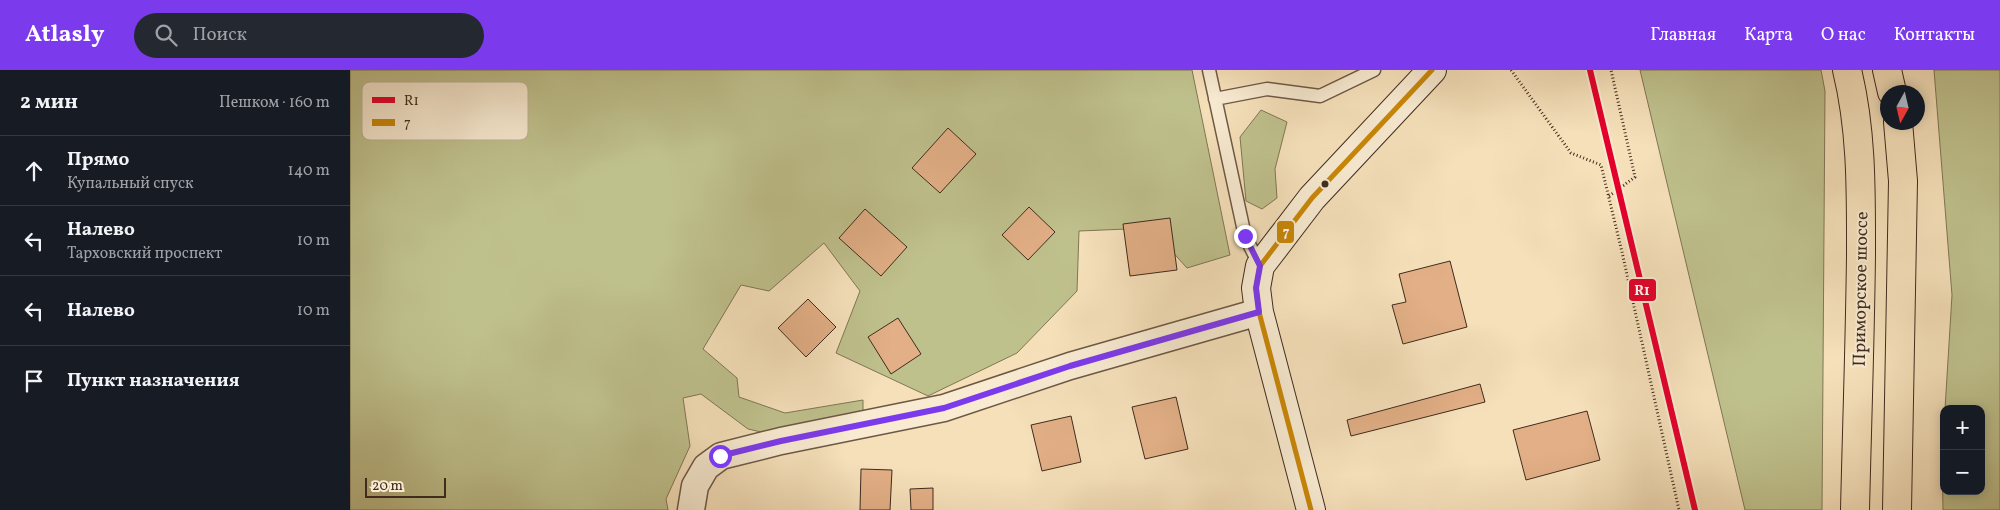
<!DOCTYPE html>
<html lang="ru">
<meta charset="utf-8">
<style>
:root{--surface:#171b24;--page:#242831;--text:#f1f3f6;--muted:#9ea1a6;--line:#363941;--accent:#7c3aed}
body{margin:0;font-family:Vollkorn,serif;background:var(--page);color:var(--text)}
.controls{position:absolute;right:15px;bottom:15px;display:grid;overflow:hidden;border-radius:10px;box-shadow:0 2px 12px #0003}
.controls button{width:45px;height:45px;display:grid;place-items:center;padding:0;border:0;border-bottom:1px solid var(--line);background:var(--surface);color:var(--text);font:25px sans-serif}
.compass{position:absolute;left:1530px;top:15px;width:45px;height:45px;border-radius:50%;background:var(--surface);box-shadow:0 2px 12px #0003;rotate:188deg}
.scale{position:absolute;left:15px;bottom:12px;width:81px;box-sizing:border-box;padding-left:5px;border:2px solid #402b1d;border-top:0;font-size:14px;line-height:18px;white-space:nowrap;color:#402b1d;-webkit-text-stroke:4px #f8ebd2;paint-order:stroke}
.stop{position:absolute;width:15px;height:15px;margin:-11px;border:4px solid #7c3aed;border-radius:50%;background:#fff}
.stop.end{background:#7c3aed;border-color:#fff;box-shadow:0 1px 5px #0008}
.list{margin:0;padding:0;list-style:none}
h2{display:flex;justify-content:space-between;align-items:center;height:65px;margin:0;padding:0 20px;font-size:21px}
h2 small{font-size:16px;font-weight:400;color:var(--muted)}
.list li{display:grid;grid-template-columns:32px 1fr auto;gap:15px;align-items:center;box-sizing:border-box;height:70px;padding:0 20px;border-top:1px solid var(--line)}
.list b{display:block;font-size:19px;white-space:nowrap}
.list p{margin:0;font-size:16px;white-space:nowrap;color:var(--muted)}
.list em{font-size:16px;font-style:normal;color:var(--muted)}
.icon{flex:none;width:28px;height:28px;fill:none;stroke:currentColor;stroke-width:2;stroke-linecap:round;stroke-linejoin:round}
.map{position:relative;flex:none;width:1650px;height:440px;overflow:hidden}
header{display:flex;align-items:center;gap:30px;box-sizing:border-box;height:70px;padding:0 25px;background:var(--accent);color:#fff}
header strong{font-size:24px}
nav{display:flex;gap:28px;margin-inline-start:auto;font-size:18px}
.search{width:350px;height:45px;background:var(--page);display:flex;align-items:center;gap:12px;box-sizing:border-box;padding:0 18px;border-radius:28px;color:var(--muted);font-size:19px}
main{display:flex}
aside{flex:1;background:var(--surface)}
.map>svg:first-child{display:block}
.green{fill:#bfc18d;stroke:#807655}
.building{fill:#e2af86;stroke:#402b1d}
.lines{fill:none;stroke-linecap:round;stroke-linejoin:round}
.lane-casing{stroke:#6d5844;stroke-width:15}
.street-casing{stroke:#6d5844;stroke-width:29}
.secondary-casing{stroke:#402b1d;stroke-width:30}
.highway-casing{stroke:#402b1d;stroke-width:30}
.path{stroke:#402b1d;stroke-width:3;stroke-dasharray:1 2.5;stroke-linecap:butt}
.lane{stroke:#f8ebd2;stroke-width:12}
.street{stroke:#f8ebd2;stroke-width:26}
.secondary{stroke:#f8ebd2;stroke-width:28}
.highway{stroke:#f5e0ba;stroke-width:28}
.bus-1-casing{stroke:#f8ebd2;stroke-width:9}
.bus-1{stroke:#c98707;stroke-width:5}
.rail-1-casing{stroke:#f8ebd2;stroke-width:10}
.rail-1{stroke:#e4002b;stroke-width:6}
.route{stroke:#7c3aed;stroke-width:6}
.bus-dot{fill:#402b1d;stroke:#f8ebd2;stroke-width:2}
.labels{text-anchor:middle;stroke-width:4;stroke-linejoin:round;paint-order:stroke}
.street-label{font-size:18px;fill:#402b1d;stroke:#f8ebd2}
.key{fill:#f8ebd2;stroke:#c1b19c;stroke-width:1}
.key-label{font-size:14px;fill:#402b1d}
.line-badge{stroke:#f8ebd2;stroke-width:2}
.badge-label{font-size:14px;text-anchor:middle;font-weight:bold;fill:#fff}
</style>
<header>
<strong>Atlasly</strong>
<div class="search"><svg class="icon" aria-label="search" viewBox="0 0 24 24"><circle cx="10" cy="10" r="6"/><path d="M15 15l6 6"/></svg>Поиск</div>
<nav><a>Главная</a><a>Карта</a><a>О нас</a><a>Контакты</a></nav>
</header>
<main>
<aside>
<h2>2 мин<small>Пешком · 160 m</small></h2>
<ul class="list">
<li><svg class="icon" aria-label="ahead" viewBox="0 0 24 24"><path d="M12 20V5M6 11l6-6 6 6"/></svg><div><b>Прямо</b><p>Купальный спуск</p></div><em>140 m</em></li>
<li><svg class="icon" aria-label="left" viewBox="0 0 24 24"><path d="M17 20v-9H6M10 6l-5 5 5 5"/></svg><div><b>Налево</b><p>Тарховский проспект</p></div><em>10 m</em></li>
<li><svg class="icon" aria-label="left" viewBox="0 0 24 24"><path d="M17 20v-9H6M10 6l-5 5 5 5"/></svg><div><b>Налево</b></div><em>10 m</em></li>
<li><svg class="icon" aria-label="arrive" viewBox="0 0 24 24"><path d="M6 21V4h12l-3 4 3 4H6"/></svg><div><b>Пункт назначения</b></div></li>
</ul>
</aside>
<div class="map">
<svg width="1650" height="440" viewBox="0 0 1650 440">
<rect width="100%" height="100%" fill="#f5e0ba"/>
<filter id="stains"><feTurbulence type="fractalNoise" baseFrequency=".004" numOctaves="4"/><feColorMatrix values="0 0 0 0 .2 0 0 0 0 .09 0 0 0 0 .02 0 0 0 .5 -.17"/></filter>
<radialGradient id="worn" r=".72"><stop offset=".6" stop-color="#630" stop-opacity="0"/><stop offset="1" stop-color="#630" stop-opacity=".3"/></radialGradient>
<path class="green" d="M 0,0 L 842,0 L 880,185 L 837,198 L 801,158 L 729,161 L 727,221 L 667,283 L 578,326 L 486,283 L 510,221 L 474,173 L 419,221 L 391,215 L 353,279 L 387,308 L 389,327 L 435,343 L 513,330 L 513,353 L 437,368 L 398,359 L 351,324 L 333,328 L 340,376 L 316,429 L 318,440 L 0,440 Z
M 1290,0 L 1471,0 L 1475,21 L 1472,440 L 1395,440 Z
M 1584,0 L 1650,0 L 1650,440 L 1593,440 L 1592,384 L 1594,353 L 1594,421 L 1631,421 L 1631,339 L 1595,339 L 1602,225 Z
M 911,40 L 937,52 L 925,99 L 927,128 L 912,139 L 896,131 L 890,67 Z"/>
<path class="building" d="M 598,58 L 626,84 L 590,123 L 562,98 Z
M 679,137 L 705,162 L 678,190 L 652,165 Z
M 515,139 L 557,177 L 531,206 L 489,168 Z
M 820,148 L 827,200 L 780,206 L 773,154 Z
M 1100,191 L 1117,257 L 1053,274 L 1042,235 L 1056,232 L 1049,204 Z
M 458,229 L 486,257 L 456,287 L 428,258 Z
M 548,248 L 571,284 L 541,304 L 518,267 Z
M 1130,314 L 1135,332 L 1001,366 L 997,350 Z
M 826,327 L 838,379 L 795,389 L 782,337 Z
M 1237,341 L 1250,390 L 1176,410 L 1163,360 Z
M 721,346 L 731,392 L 692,401 L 681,355 Z
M 511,399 L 542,400 L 540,440 L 510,440 Z
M 583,418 L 583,440 L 561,440 L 560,419 Z"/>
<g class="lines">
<defs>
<path id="lane" d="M 859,0 L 895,166 L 910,196
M 865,29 L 917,19 L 970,26 L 1024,0"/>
<path id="street" d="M 341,440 L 345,416 L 356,397 L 371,386 L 431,371 L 594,338 L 720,296 L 909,242"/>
<path id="secondary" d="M 961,440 L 909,242 L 906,218 L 910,196 L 962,128 L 1082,0"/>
<path id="highway" d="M 1497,0 C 1512,61 1511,123 1511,185 C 1510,270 1507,355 1505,440
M 1537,0 L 1542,22
M 1547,440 L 1553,111 L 1548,52"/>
</defs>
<use href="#lane" class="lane-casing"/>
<use href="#street" class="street-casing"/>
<use href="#secondary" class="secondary-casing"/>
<use href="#highway" class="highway-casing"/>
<path class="path" d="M 1161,0 L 1221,83 L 1251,95 L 1272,182 L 1329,440
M 1259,126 L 1285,107 L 1261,0"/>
<use href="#lane" class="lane"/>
<use href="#street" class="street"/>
<use href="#secondary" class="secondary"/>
<use href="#highway" class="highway"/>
<defs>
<path id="bus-1" d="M 961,440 L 909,242 L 906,218 L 910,196 L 962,128 L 1082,0"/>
</defs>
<use href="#bus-1" class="bus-1-casing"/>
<use href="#bus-1" class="bus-1"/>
<defs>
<path id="rail-1" d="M 1240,0 L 1345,440"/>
</defs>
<use href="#rail-1" class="rail-1-casing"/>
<use href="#rail-1" class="rail-1"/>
</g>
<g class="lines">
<path class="route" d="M 370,386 L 431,371 L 594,338 L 720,296 L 909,242 L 906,218 L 910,196 L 895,166"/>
</g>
<circle class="bus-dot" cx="975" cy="114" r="4.5"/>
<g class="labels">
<g class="street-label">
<text transform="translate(1510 219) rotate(-89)" y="6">Приморское шоссе</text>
</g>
</g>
<rect x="12" y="12" width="166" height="58" rx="8" class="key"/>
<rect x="22" y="27" width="23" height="6" fill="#e4002b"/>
<rect x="22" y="49" width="23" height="7" fill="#c98707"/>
<g class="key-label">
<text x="54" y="35">R1</text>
<text x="54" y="57">7</text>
</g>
<g class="line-badge">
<rect x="926" y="150" width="19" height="24" rx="5" fill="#c98707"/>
<rect x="1278" y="208" width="29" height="24" rx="5" fill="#e4002b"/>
</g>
<g class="badge-label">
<text x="936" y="167">7</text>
<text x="1292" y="225">R1</text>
</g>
<rect width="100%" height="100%" filter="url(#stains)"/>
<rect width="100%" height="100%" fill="url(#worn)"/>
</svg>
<div class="controls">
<button>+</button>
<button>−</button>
</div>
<svg class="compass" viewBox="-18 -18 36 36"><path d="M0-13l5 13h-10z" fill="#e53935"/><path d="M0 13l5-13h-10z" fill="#9ea1a6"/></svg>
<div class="scale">20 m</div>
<div class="stop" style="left:370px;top:386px"></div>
<div class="stop end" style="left:895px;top:166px"></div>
</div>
</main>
